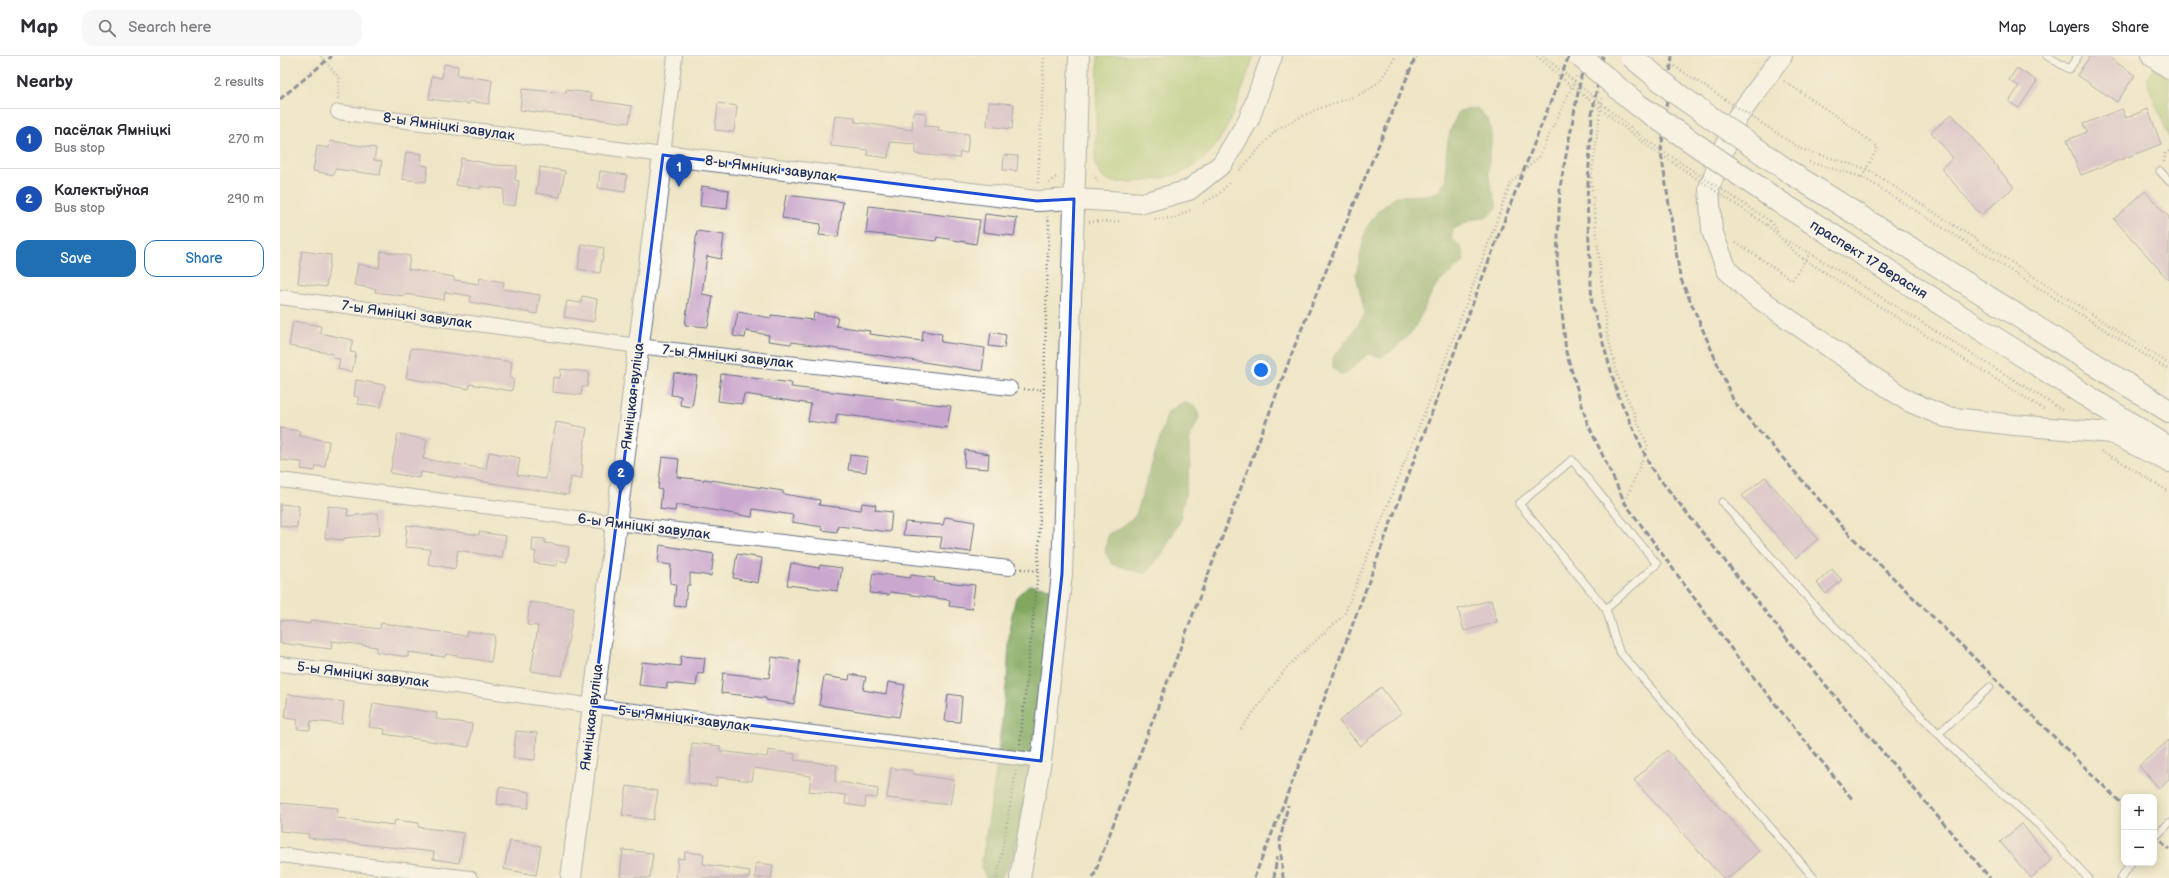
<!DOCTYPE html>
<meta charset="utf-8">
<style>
:root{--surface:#fff;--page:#f7f7f7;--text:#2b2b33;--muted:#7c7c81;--line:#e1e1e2;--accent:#1f6fb2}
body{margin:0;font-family:"Balsamiq Sans",sans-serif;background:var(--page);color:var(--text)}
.controls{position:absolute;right:12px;bottom:12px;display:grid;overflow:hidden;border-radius:8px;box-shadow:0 2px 10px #0003}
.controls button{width:36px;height:36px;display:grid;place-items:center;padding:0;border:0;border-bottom:1px solid var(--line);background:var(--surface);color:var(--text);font:20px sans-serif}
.you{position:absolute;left:981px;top:314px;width:14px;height:14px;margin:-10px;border:3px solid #fff;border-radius:50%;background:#1a73e8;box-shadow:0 0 0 6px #1a73e833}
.badge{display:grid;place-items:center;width:26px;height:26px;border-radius:50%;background:var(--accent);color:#fff;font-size:13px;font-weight:700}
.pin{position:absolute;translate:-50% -33px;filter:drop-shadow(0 1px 2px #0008)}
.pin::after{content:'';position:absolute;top:21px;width:14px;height:12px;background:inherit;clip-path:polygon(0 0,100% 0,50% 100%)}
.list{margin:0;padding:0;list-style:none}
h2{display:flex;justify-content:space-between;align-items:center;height:52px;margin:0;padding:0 16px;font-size:17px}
h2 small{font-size:13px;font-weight:400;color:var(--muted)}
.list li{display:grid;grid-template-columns:26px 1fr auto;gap:12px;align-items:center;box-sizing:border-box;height:60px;padding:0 16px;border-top:1px solid var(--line)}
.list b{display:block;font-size:15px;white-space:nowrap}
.list p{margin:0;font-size:13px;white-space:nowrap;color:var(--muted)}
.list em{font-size:13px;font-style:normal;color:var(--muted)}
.actions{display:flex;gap:8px;padding:12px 16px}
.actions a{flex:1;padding:9px 0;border:1px solid var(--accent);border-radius:12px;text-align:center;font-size:14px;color:var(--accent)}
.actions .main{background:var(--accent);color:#fff}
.icon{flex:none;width:22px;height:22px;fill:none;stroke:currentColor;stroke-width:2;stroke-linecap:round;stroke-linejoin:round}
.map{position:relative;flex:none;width:1889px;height:822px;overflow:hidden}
header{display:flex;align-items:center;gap:24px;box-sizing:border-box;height:56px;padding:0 20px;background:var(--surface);border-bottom:1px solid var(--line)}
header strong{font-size:19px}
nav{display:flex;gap:22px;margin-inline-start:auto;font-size:14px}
.search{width:280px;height:36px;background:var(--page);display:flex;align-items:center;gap:10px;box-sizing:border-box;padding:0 14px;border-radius:12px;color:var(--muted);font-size:15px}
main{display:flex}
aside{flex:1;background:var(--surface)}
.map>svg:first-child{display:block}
.green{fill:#a2c26b;stroke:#5e7864}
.forest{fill:#81a85f;stroke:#4e6c5e}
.building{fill:#caa7cf}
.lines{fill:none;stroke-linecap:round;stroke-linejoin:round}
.lane-casing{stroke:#656f83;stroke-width:9}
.street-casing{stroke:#656f83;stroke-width:16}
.secondary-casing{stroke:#656f83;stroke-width:22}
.primary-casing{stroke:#656f83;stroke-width:24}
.path{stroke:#656f83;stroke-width:2.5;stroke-dasharray:1 3;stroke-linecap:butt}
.lane{stroke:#fff;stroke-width:7}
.street{stroke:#fff;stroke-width:14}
.secondary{stroke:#fff;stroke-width:20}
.primary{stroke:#fff;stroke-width:22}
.rail{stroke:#1b2f5e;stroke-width:3;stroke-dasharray:6 3;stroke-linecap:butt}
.primary-bridge-casing{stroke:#656f83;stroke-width:24;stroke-linecap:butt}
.path-bridge{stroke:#656f83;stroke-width:2.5;stroke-dasharray:1 3;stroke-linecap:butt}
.primary-bridge{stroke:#fff;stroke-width:22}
.marked{fill:none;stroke:#1d4ed8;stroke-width:3;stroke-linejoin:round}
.labels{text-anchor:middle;stroke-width:3;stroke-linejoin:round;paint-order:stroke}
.street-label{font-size:14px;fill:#1b2f5e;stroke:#fcf5e5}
</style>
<header>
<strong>Map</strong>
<div class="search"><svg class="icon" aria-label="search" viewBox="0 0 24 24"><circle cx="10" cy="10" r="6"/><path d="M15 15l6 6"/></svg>Search here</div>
<nav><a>Map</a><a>Layers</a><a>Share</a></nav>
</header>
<main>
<aside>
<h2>Nearby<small>2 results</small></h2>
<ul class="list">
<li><span class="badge" style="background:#1a4fb4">1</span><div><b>пасёлак Ямніцкі</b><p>Bus stop</p></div><em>270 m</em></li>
<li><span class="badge" style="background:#1a4fb4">2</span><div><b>Калектыўная</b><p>Bus stop</p></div><em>290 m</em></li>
</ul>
<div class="actions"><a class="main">Save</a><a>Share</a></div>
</aside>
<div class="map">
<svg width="1889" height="822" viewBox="0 0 1889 822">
<rect width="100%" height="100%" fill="#fcf5e5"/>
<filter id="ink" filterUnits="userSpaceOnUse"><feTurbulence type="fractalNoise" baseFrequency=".025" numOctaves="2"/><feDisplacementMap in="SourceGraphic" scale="8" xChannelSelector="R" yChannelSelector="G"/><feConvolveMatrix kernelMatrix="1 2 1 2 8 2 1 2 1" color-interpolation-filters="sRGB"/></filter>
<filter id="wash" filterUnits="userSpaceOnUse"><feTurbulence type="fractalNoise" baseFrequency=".012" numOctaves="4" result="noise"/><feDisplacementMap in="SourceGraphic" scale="16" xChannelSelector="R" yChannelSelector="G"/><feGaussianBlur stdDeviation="0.9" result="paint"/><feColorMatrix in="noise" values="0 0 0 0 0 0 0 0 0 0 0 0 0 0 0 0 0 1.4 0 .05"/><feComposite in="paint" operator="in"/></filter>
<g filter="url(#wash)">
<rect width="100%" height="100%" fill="#efe6c7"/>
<path class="green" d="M 818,0 L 974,0 C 948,72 939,124 850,126 C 830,127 822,128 815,107 Z
M 1876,9 L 1889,19 L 1889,82 L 1866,23 Z"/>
<path class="forest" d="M 1197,52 C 1221,72 1207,91 1209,119 C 1209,130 1216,140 1217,152 L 1206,162 L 1193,163 L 1172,174 L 1172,183 L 1181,191 L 1184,205 L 1156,229 L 1133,275 L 1112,295 L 1101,301 L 1088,298 L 1062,320 L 1053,312 L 1053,301 L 1073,277 L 1085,257 L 1076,219 L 1086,173 L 1098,155 L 1117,140 L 1149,139 L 1158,136 L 1166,125 C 1165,97 1166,80 1179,55 Z
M 903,346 L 916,350 L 919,361 L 909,386 L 910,411 L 900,465 L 883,496 L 866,518 L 832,508 L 825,496 L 828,478 L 840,472 L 856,459 L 888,356 Z
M 749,529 L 771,532 L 777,548 L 735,799 L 721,822 L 706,822 L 701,811 L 714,728 L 727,623 L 730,568 L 736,541 Z"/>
<g id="blocks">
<path class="building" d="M 1810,0 L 1827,0 L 1855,19 L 1837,46 L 1797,19 Z
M 164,8 L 178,10 L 177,19 L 212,24 L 209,48 L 189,45 L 189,48 L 149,43 L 152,20 L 162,22 Z
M 1737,12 L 1757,25 L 1739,52 L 1729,46 L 1739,30 L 1729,24 Z
M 242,33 L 286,37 L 286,34 L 311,37 L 311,44 L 352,50 L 349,67 L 240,54 Z
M 709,46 L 734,48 L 732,73 L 707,70 Z
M 438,47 L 457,50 L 454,76 L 435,74 Z
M 1842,53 L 1846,62 L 1868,53 L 1881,88 L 1801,119 L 1787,84 L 1807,76 L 1803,68 Z
M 633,56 L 646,57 L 645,70 L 659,71 L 658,75 L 689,78 L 687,97 L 680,96 L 679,102 L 636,98 L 636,88 L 610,86 L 608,102 L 587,99 L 588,94 L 551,90 L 555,59 L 575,61 L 575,66 L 632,74 Z
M 1672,58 L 1734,131 L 1701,159 L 1661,112 L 1673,102 L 1651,76 Z
M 50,85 L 96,92 L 94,104 L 102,105 L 100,119 L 55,113 L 54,119 L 33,115 L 37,90 L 49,92 Z
M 126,96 L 142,98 L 141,109 L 148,110 L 146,126 L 122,123 Z
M 724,99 L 738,100 L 737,115 L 723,114 Z
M 181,102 L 214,109 L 237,110 L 235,124 L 239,125 L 235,150 L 222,148 L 224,133 L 200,130 L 200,133 L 176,129 Z
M 260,111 L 285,115 L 280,141 L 256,137 Z
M 320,115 L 347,119 L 345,136 L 318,132 Z
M 422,130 L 449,134 L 447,153 L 420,150 Z
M 1865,135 L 1889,161 L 1889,224 L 1834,163 Z
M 506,139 L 563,146 L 558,181 L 539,179 L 541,168 L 502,162 Z
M 589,150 L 700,164 L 696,188 L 657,181 L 656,185 L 586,177 Z
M 705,158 L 737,162 L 734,180 L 703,176 Z
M 417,175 L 444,179 L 441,203 L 427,200 L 422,238 L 433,240 L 428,271 L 405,269 Z
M 302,188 L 324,192 L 320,217 L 298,213 Z
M 22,195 L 51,199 L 46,231 L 18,227 Z
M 101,195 L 130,200 L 128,213 L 174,221 L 174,224 L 199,228 L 200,222 L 224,226 L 223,233 L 260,239 L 257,258 L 190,246 L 191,240 L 165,236 L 164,244 L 125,238 L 124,240 L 95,236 L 96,233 L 74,229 L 78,208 L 99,212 Z
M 302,240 L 317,243 L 314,266 L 284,261 L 287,245 L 301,247 Z
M 458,256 L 491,262 L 491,259 L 533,264 L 534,257 L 558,261 L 556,270 L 590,275 L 589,278 L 642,285 L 643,275 L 662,278 L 661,286 L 705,292 L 702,315 L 512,286 L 511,288 L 488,285 L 489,279 L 466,275 L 465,282 L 453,280 Z
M 13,265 L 41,270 L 40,277 L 73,284 L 70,296 L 76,297 L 72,316 L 58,313 L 60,303 L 53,302 L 54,298 L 9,290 Z
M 711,276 L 726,279 L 724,292 L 709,290 Z
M 131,292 L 232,306 L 230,322 L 234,323 L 232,335 L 190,328 L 189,333 L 126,322 Z
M 281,313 L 309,316 L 307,331 L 302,331 L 301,339 L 272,336 L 273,321 L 280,322 Z
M 394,317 L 417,320 L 412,351 L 400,349 L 401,340 L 391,339 Z
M 441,318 L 512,327 L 511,331 L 671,350 L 667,372 L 557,358 L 555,369 L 528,365 L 531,348 L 464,338 L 462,348 L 438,345 Z
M 76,324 L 105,329 L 101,351 L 78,348 L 78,341 L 74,340 Z
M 276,366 L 307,372 L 301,409 L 303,409 L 301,423 L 291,421 L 288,439 L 141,416 L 139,422 L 110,417 L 118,378 L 147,384 L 143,403 L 206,413 L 209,396 L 240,402 L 237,419 L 266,423 Z
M 0,372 L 20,375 L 19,380 L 49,385 L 45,411 L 36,410 L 35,415 L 21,413 L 22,406 L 0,404 Z
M 685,394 L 709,398 L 708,413 L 684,411 Z
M 570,399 L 588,401 L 586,416 L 568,414 Z
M 382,401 L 399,403 L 397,421 L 424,424 L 424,423 L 503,435 L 503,438 L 540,444 L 539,449 L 581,454 L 582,447 L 596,449 L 595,454 L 612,456 L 610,476 L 558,470 L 557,476 L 542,474 L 542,471 L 512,466 L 513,459 L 473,453 L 472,461 L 403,449 L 396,449 L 395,455 L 380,453 L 382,434 L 378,433 Z
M 1485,421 L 1538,483 L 1516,502 L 1462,440 Z
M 0,448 L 19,450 L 17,472 L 0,470 Z
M 48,450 L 68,453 L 67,460 L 98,457 L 100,479 L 64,482 L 64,484 L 45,482 Z
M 665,461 L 695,466 L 691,496 L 660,492 L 662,481 L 623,479 L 625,466 L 663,469 Z
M 127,469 L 199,479 L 199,476 L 226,480 L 222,502 L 178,494 L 175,513 L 148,508 L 150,493 L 125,491 Z
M 253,482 L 265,483 L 265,487 L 289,491 L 287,506 L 277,504 L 276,510 L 254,507 L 256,496 L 252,495 Z
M 380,489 L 434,498 L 431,520 L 410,517 L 410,529 L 407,529 L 405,551 L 394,550 L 396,528 L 390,527 L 391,509 L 378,507 Z
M 457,498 L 482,502 L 478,527 L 453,522 Z
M 511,507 L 539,512 L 540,509 L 562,512 L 558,535 L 507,529 Z
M 1552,513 L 1562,524 L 1546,538 L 1537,527 Z
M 593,517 L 630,522 L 631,519 L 655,522 L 654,525 L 695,529 L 692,553 L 669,550 L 670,544 L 610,536 L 609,539 L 590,537 Z
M 1211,544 L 1217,566 L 1184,575 L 1178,553 Z
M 250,546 L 294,552 L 282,620 L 251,615 L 258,570 L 247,569 Z
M 0,564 L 30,568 L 31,564 L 100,573 L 101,567 L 186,580 L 187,575 L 215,579 L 211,606 L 166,598 L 165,601 L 128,596 L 128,601 L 96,596 L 97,591 L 52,585 L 51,593 L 0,587 Z
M 401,600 L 425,602 L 423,618 L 418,617 L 416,630 L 387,627 L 387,632 L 359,629 L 362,606 L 400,610 Z
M 492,601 L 520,605 L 514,648 L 486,644 L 486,642 L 441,637 L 443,617 L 489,622 Z
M 570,618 L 586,621 L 583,634 L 606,638 L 608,626 L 625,629 L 619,661 L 539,649 L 544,620 L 569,624 Z
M 1101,631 L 1121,657 L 1080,690 L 1059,665 Z
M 8,638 L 64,646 L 62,668 L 31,665 L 30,674 L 17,673 L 18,664 L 5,662 Z
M 668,638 L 682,640 L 680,666 L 665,665 Z
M 93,647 L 157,657 L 156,663 L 192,668 L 189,691 L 104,678 L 105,673 L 89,671 Z
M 236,675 L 257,677 L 255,704 L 233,702 Z
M 1889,684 L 1889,723 L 1879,732 L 1859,710 Z
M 412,687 L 440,690 L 440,695 L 487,701 L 488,694 L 515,698 L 514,704 L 557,709 L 555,725 L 598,733 L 597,742 L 586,741 L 585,751 L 565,748 L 566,739 L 529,735 L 531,720 L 474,712 L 472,725 L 437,721 L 436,730 L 408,727 Z
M 1387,694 L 1479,795 L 1449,822 L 1443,822 L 1354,724 Z
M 611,712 L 633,715 L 633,718 L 674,724 L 670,749 L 607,742 Z
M 347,730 L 378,735 L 373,764 L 342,759 Z
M 219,731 L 250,736 L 248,752 L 217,748 Z
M 0,747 L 58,752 L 57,762 L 114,769 L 115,764 L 139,767 L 138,771 L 184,777 L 179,807 L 153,803 L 154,796 L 28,782 L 29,778 L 0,775 Z
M 1742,768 L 1772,804 L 1751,822 L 1720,786 Z
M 230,785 L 261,790 L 256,819 L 224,813 Z
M 343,794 L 373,797 L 370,822 L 340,821 Z
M 405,796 L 424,798 L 423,808 L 470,815 L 469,822 L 396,822 L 398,802 L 404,803 Z
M 476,807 L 493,809 L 491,822 L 475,822 Z"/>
</g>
</g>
<g filter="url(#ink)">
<use href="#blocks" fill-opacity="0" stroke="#656f83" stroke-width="1"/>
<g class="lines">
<defs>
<path id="lane" d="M 1767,0 L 1789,13 L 1798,0
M 1880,115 L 1889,125
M 1442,446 L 1543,559 L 1688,708 L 1758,768 L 1808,822
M 1326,553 L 1377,508 L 1292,404 L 1239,448 L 1326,553 L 1339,595 L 1534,822
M 1658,678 L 1710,631
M 1874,782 L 1889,767
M 1841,822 L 1851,807"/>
<path id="street" d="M 58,56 L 383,99 L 395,0
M 0,241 L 358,290 L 730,332
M 0,424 L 336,467 L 729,512
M 0,608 L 141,625 L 313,650 L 761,705
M 0,799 L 190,822"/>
<path id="secondary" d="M 1502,0 L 1456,63 L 1429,132 L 1432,175 L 1447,214 L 1471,237 L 1628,345 L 1666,361 L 1734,369 L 1831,377 L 1889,406
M 1872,0 L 1889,12
M 291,822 L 383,99 L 757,145 L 794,143 L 863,147 L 909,134 L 942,108 L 969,63 L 992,0
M 740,822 L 761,705 L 782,518 L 799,0"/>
<path id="primary" d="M 1511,117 L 1889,355
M 1498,145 L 1889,392"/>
</defs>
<use href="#lane" class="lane-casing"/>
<use href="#street" class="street-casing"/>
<use href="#secondary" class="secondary-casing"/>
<use href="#primary" class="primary-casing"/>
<path class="path" d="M 41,0 L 59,22 L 58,43
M 1504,25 L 1559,62 L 1598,91 L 1582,121 L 1889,314
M 1322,42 L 1311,124 L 1327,277 L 1337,318 L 1368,390 L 1343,451
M 1521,93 L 1587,113 L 1889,308
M 1529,106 L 1582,121
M 1884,106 L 1885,98 L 1889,95
M 960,114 L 997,73 L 1035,54 L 1081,38 L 1099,26 L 1116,0
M 813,118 L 819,126
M 758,127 L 764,0
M 769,127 L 777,120
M 923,147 L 938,139 L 949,127
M 875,163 L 895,162 L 912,153
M 1490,165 L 1499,178
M 809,166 L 826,165
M 826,166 L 842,165
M 1487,169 C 1500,180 1511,194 1525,204 L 1765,354
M 1505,184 L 1530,197 L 1784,355
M 1456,186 L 1512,224 L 1530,197
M 744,333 L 764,334
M 1821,395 L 1840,405 L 1889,436
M 741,513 L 758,515
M 961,673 L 1008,610 L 1064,559 L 1163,310 L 1231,126 L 1259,101 L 1297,20
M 740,688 L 758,515 L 769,167 L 767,161
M 717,822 L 736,715"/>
<use href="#lane" class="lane"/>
<use href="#street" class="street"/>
<use href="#secondary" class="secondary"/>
<use href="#primary" class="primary"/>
<path class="rail" d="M 1305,0 L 1280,131 L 1277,205 L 1286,296 L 1307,366 L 1345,447 L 1458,602 L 1573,744
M 1323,0 L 1312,58 L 1307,144 L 1312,249 L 1338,339 L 1371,412 L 1515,593 L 1710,822
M 1392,0 L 1381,96 L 1400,221 L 1454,346 L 1569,478 L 1844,750
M 0,43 L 52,0
M 1874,779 L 1889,793
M 813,822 L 1017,284 L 1136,0
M 974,822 C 1084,550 1179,272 1289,0
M 994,822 L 997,800
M 1003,822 L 1000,784 L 1008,749"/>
<defs>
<path id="primary-bridge" d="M 1300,0 L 1358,49 L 1498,145
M 1351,0 L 1397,38 L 1511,117"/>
</defs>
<use href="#primary-bridge" class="primary-bridge-casing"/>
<path class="path-bridge" d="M 1257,0 L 1285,25 L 1368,90 L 1487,169
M 1263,0 L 1366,84 L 1490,165
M 1391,8 L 1521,93"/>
<use href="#primary-bridge" class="primary-bridge"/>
</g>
</g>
<path d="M0 0H1889V822H0ZM 383,99 L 757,145 L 794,143 L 782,518 L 761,705 L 313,650 Z" fill="#efe6c7" fill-opacity=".55" fill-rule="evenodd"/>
<path class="marked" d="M 383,99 L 757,145 L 794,143 L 782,518 L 761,705 L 313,650 Z"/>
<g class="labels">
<g class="street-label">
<text transform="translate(169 70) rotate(8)" y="5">8-ы Ямніцкі завулак</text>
<text transform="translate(491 112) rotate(7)" y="5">8-ы Ямніцкі завулак</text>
<text transform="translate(1589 203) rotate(32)" y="5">праспект 17 Верасня</text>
<text transform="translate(127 258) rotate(8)" y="5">7-ы Ямніцкі завулак</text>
<text transform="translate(448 300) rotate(6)" y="5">7-ы Ямніцкі завулак</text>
<text transform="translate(352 340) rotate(-83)" y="5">Ямніцкая вуліца</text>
<text transform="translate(364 470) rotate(7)" y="5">6-ы Ямніцкі завулак</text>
<text transform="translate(83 618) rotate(7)" y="5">5-ы Ямніцкі завулак</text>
<text transform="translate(311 661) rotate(-83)" y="5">Ямніцкая вуліца</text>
<text transform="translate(404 662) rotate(7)" y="5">5-ы Ямніцкі завулак</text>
</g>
</g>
</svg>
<div class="controls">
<button>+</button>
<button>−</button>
</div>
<div class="you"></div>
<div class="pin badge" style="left:399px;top:131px;background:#1a4fb4">1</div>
<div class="pin badge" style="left:341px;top:437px;background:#1a4fb4">2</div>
</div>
</main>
